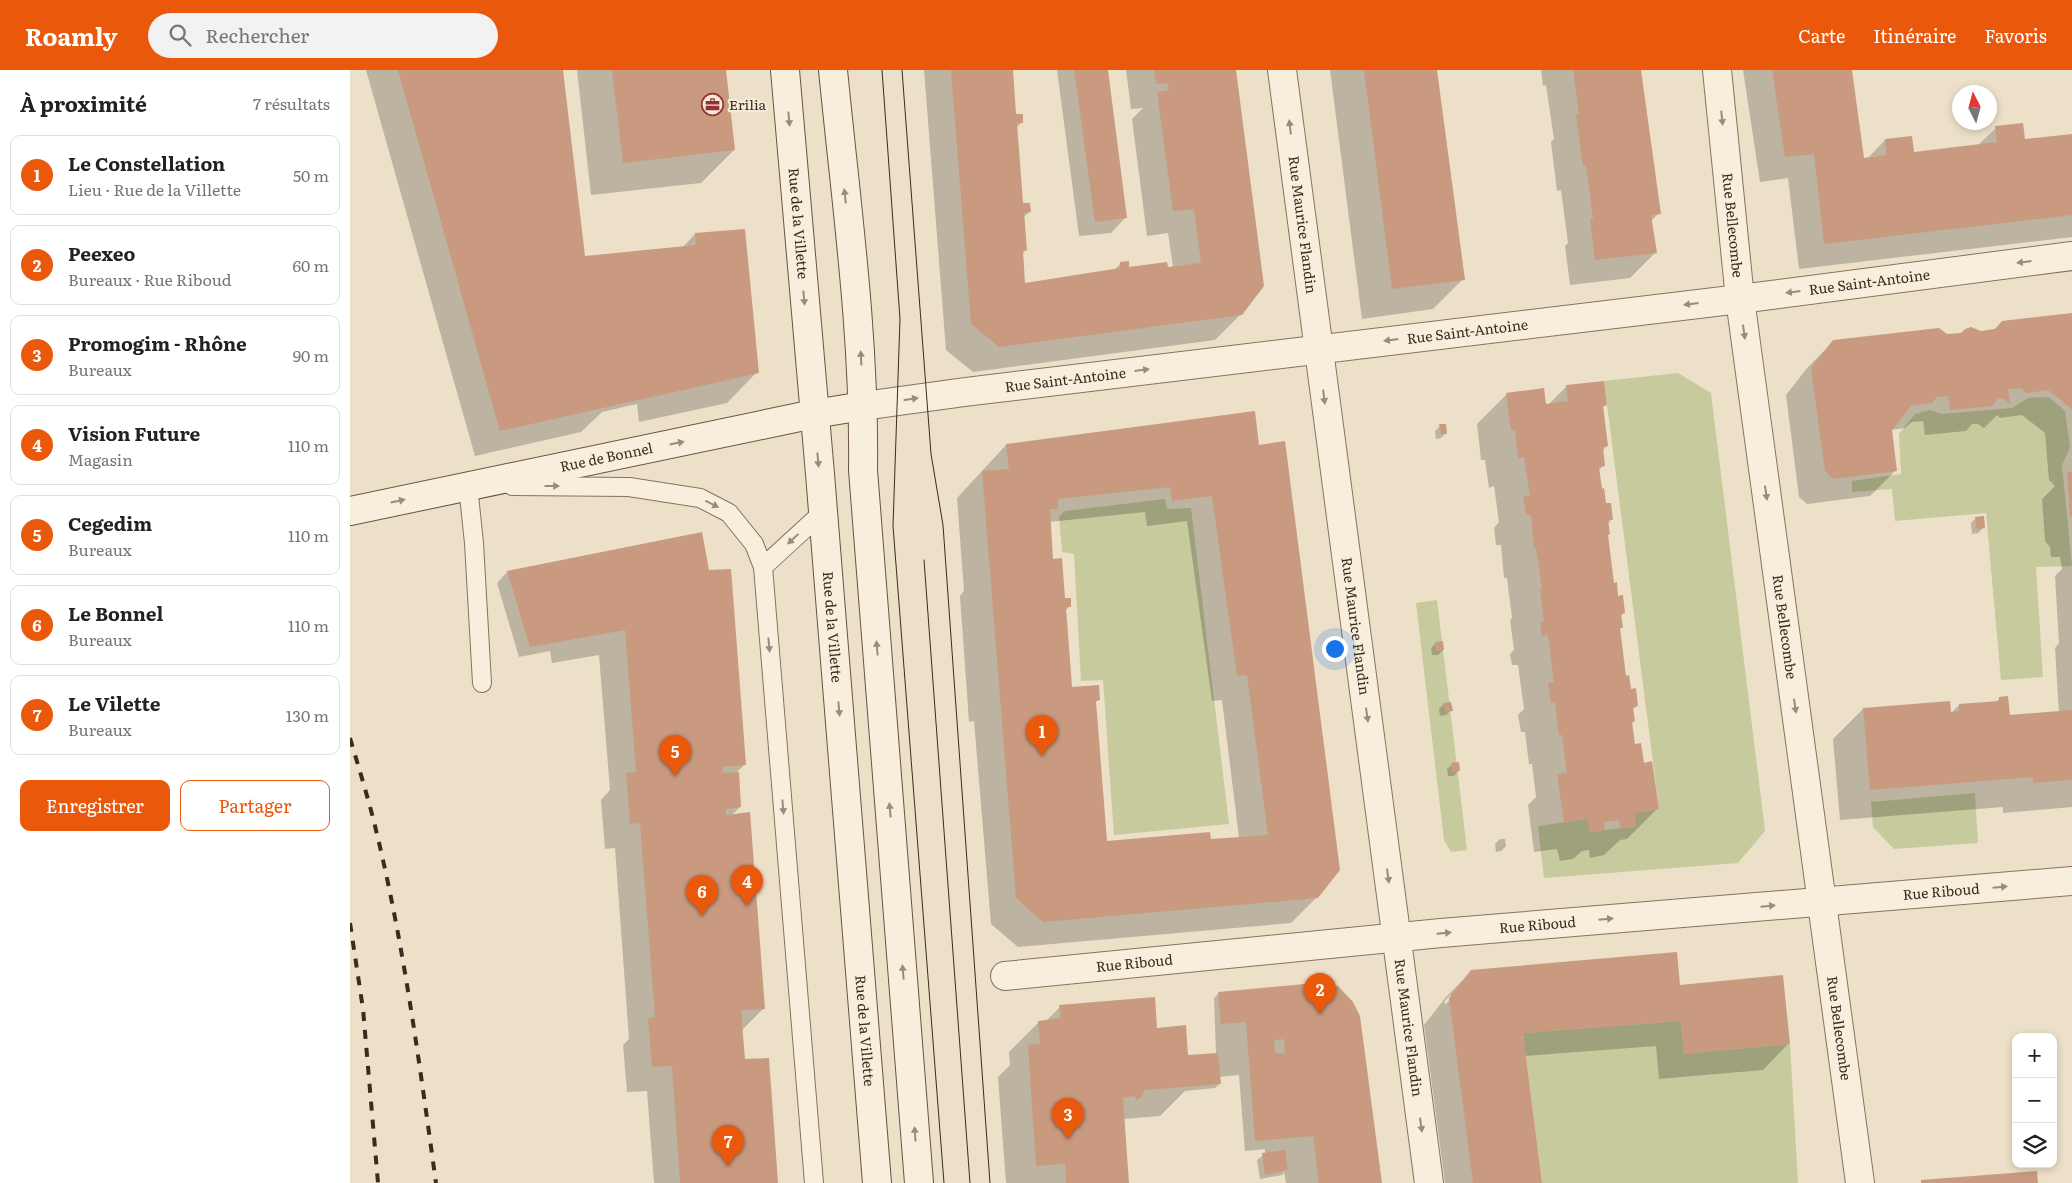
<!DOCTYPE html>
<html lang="fr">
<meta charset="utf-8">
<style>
:root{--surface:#fff;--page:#f2f2f2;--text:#222;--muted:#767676;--line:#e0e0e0;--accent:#ea580c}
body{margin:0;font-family:Literata,serif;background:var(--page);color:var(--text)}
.controls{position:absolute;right:15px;bottom:15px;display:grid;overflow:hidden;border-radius:10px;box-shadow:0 2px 8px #0003}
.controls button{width:45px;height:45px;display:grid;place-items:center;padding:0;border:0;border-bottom:1px solid var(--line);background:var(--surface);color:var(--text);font:25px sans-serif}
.compass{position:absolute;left:1602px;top:15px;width:45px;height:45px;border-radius:50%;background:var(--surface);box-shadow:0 2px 8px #0003;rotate:354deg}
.you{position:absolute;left:984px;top:578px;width:18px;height:18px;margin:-12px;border:4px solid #fff;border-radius:50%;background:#1a73e8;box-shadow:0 0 0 8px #1a73e833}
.badge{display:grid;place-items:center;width:32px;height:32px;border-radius:50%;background:var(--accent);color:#fff;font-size:16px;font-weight:700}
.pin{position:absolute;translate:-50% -41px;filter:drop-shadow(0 1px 2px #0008)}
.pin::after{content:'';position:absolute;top:26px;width:18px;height:15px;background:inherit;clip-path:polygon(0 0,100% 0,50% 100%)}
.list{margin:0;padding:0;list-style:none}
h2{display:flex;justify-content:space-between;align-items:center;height:65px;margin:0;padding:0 20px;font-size:21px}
h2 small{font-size:16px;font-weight:400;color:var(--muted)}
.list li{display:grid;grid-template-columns:32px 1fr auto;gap:15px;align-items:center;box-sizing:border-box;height:80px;margin:0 10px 10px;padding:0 10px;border:1px solid var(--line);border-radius:10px}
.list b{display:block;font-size:19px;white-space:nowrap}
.list p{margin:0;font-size:16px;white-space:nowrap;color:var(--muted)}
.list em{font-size:16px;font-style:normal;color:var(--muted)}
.actions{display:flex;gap:10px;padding:15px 20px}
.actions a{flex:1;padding:11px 0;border:1px solid var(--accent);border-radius:10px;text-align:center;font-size:18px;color:var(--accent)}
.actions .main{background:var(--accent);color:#fff}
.icon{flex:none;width:28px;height:28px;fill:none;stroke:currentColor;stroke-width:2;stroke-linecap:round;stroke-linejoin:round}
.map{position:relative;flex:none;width:1722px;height:1113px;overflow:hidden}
header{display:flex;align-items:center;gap:30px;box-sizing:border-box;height:70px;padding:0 25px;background:var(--accent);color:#fff}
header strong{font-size:24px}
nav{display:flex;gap:28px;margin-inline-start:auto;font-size:18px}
.search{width:350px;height:45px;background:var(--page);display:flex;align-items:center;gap:12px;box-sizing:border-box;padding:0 18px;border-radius:28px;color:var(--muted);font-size:19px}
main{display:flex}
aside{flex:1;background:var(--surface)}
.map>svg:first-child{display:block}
.green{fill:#c7ca9c}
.shadow{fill:#0003;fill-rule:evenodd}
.building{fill:#c99a80;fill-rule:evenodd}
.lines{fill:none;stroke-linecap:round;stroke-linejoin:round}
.service-casing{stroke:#88725e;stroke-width:20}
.minor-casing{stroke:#88725e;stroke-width:30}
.secondary-casing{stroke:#6a5341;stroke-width:30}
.service{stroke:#f7eedb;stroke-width:18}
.minor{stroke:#f7eedb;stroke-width:28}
.secondary{stroke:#f7eedb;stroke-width:28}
.tram{stroke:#392b21;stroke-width:1}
.rail{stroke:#392b21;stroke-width:4;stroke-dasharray:9 9;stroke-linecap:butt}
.oneway{fill:#988c7e}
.labels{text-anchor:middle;stroke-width:4.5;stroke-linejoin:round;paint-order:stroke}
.poi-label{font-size:14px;fill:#392b21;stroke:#f4ead7;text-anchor:start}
.street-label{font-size:14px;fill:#392b21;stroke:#f4ead7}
</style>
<header>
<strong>Roamly</strong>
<div class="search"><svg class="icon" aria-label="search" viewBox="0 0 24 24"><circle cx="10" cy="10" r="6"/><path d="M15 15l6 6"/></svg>Rechercher</div>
<nav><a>Carte</a><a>Itinéraire</a><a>Favoris</a></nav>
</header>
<main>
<aside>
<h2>À proximité<small>7 résultats</small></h2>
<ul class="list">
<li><span class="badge">1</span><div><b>Le Constellation</b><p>Lieu · Rue de la Villette</p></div><em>50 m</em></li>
<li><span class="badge">2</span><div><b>Peexeo</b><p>Bureaux · Rue Riboud</p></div><em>60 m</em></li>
<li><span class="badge">3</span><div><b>Promogim - Rhône</b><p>Bureaux</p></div><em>90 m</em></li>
<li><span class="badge">4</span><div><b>Vision Future</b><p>Magasin</p></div><em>110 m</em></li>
<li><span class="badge">5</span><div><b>Cegedim</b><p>Bureaux</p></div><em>110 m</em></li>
<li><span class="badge">6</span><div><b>Le Bonnel</b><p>Bureaux</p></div><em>110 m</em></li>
<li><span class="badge">7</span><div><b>Le Vilette</b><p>Bureaux</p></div><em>130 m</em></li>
</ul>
<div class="actions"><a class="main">Enregistrer</a><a>Partager</a></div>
</aside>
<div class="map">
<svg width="1722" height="1113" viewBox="0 0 1722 1113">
<rect width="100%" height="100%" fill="#ece0c8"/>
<path class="green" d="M 1328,303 L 1361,323 L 1415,761 L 1388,793 L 1194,808 L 1188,756 L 1237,749 L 1240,762 L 1286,756 L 1284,743 L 1309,739 L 1254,311 Z
M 1699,327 L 1715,341 L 1720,377 L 1712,395 L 1722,496 L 1686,497 L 1693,607 L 1651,610 L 1636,443 L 1545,451 L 1542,419 L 1502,422 L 1502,411 L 1551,404 L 1549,364 L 1565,344 L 1580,340 L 1592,344 L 1662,338 L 1678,328 Z
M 815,429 L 817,439 L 841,438 L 879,754 L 764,765 L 753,610 L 731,611 L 724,484 L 712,482 L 709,446 L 715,441 Z
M 1087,530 L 1117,780 L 1101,782 L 1094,770 L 1066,533 Z
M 1625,723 L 1628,773 L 1544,779 L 1523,757 L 1521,732 Z
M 1331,951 L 1334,984 L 1440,974 L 1448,1113 L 1192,1113 L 1173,963 Z"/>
<path class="shadow" d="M 16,0 L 211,0 L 234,188 L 332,178 L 345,164 L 407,302 L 377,333 L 289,352 L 287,334 L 252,342 L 231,362 L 125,386 Z
M 227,0 L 375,0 L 384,80 L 351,113 L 241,125 Z
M 574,0 L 662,0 L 665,45 L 672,52 L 666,58 L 672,135 L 679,142 L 674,147 L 676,180 L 672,184 L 674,215 L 763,201 L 770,194 L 778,199 L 823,197 L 818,163 L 797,166 L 782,49 L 793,38 L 781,39 L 776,0 L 884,0 L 891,244 L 865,270 L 623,302 L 596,280 Z
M 707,0 L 756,0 L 776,147 L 761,163 L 729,166 Z
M 980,0 L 1085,0 L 1113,209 L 1083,239 L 1012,249 Z
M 1191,0 L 1290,0 L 1309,143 L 1301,151 L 1306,182 L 1280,208 L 1220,215 L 1215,176 L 1218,173 L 1211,120 L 1207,121 L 1201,72 L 1204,69 L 1196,15 L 1193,16 Z
M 1393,0 L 1501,0 L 1513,89 L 1517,89 L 1535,70 L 1563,84 L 1627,76 L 1646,58 L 1674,71 L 1722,65 L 1722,167 L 1449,199 L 1438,108 L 1410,112 Z
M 1722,245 L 1722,737 L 1653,743 L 1653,737 L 1490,750 L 1483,669 L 1513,639 L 1600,644 L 1609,635 L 1646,632 L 1649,629 L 1659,647 L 1709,643 L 1705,578 L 1709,573 L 1705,506 L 1712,499 L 1710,487 L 1701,487 L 1700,477 L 1695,471 L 1692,429 L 1705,416 L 1699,410 L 1695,363 L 1672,345 L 1650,348 L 1647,345 L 1634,358 L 1628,354 L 1622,354 L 1616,361 L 1575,365 L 1573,351 L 1562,352 L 1555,358 L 1541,360 L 1545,401 L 1520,426 L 1457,434 L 1449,427 L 1436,325 L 1458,297 L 1484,271 L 1597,266 L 1631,262 Z
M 1216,317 L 1256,335 L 1252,338 L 1257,376 L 1252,381 L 1254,395 L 1248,401 L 1255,434 L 1262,449 L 1258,454 L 1259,464 L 1257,466 L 1263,514 L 1274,543 L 1270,547 L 1271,558 L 1269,560 L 1275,607 L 1287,636 L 1282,640 L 1284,651 L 1281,654 L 1284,675 L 1293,694 L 1307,739 L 1277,769 L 1270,770 L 1254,785 L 1240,788 L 1239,780 L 1232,781 L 1223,789 L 1210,791 L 1207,779 L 1184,782 L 1178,735 L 1186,727 L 1182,694 L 1179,694 L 1175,662 L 1171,662 L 1168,645 L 1174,639 L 1168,595 L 1162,595 L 1160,584 L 1164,580 L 1160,550 L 1162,548 L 1157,508 L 1154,508 L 1151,475 L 1146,475 L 1144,458 L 1149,452 L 1144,416 L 1139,418 L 1135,390 L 1131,390 L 1127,354 L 1157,324 L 1195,336 L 1198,335 Z
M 1090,356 L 1096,363 L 1091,368 L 1086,369 L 1085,361 Z
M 656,375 L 908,376 L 967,827 L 941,853 L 668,877 L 641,854 L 624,651 L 619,652 L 610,526 L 614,521 L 607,428 ZM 795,442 L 797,456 L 837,451 L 862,631 L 872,630 L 889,768 L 860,771 L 755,772 L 745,633 L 749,629 L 721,618 L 715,541 L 720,536 L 714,532 L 702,490 L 699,452 Z
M 1626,448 L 1633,458 L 1628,463 L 1622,464 L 1621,453 Z
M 351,463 L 395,694 L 387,702 L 390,737 L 381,746 L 414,938 L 392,960 L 394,991 L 427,1113 L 304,1113 L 297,1021 L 277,1022 L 273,975 L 279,969 L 265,778 L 255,779 L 251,730 L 260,720 L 249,585 L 202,593 L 200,581 L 169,587 L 147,513 L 157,502 Z
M 1086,573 L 1093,580 L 1088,585 L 1082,585 L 1081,578 Z
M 1094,634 L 1101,640 L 1096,645 L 1090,646 L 1089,639 Z
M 1102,694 L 1109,700 L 1104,706 L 1098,706 L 1097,699 Z
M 1150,769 L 1155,769 L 1156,776 L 1151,781 L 1146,782 L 1145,774 Z
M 1122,901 L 1438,974 L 1413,1000 L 1309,1009 L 1306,976 L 1175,986 L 1191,1113 L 1095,1113 L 1074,955 L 1096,927 ZM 1100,925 L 1104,925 L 1096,934 L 1094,932 Z
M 965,915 L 1031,1113 L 936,1113 L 934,1102 L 932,1105 L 910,1109 L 907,1090 L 915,1084 L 915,1079 L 895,1081 L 889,1005 L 869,1007 L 870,1013 L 865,1018 L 835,1021 L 810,1046 L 773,1049 L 778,1113 L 656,1113 L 648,1007 L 660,995 L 659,982 L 689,952 L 696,951 L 710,937 L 806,959 L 837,986 L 866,984 L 864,928 L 869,923 Z"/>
<path class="building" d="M 48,0 L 213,0 L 235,186 L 346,175 L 345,163 L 395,159 L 409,303 L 150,361 Z
M 262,0 L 376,0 L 385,80 L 273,93 Z
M 601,0 L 663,0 L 666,44 L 673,44 L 673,53 L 667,53 L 673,133 L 680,133 L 681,142 L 674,143 L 677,180 L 673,181 L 675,213 L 770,198 L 770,192 L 779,191 L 779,197 L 817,192 L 818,197 L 851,193 L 844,139 L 823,141 L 807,22 L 819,20 L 818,13 L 806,14 L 804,0 L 886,0 L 914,216 L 892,245 L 649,277 L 621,254 Z
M 724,0 L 758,0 L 777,148 L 745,152 Z
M 1014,0 L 1087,0 L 1115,210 L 1042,219 Z
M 1223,0 L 1291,0 L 1311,144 L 1301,145 L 1307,183 L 1245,190 L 1240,149 L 1243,149 L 1236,95 L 1233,96 L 1226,45 L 1229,44 Z
M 1422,0 L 1502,0 L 1514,88 L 1536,85 L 1535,69 L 1562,66 L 1564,82 L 1647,72 L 1645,56 L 1673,53 L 1675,69 L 1722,64 L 1722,145 L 1474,174 L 1464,84 L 1435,87 Z
M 1722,243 L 1722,339 L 1698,320 L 1676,323 L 1671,318 L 1658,319 L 1660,334 L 1654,329 L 1647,329 L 1643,336 L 1600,340 L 1598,326 L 1587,327 L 1582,333 L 1561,336 L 1542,360 L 1547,401 L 1483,409 L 1475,401 L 1461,298 L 1483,270 L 1589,258 L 1597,264 L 1611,263 L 1615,259 L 1621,257 L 1631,261 L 1645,259 L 1652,251 Z
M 1254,311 L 1257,335 L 1253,336 L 1258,376 L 1253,377 L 1255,396 L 1249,397 L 1252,419 L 1254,418 L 1256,433 L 1261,433 L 1263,450 L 1258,450 L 1260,464 L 1258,465 L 1264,513 L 1267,512 L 1268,526 L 1273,525 L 1275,543 L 1271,544 L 1273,558 L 1270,558 L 1276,606 L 1279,605 L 1281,619 L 1286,618 L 1288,636 L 1283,637 L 1285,651 L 1282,652 L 1285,674 L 1291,673 L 1294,693 L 1302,691 L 1309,739 L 1284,743 L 1286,756 L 1270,758 L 1269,750 L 1254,752 L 1255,760 L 1240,762 L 1237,749 L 1214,752 L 1207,704 L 1217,703 L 1212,665 L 1209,665 L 1205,632 L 1201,633 L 1198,613 L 1204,612 L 1198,565 L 1192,566 L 1190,552 L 1194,552 L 1190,519 L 1192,518 L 1186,478 L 1184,479 L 1181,445 L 1176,445 L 1173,426 L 1180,426 L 1174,387 L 1168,388 L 1165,360 L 1161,360 L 1156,323 L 1194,318 L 1196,334 L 1218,331 L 1216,315 Z
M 905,341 L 909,375 L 935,371 L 990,800 L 968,828 L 693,852 L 666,828 L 632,401 L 659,399 L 656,374 ZM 820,417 L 822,431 L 862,426 L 887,606 L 897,605 L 918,765 L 861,769 L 860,762 L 757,771 L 746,631 L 750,630 L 749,615 L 722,617 L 716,537 L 721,537 L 721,528 L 715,528 L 712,488 L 703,489 L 700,439 L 708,439 L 708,429 Z
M 1089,354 L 1096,354 L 1097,364 L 1091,364 Z
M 1717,402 L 1722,402 L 1722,448 L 1720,445 Z
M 1634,446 L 1635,458 L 1627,459 L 1625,447 Z
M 352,462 L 359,500 L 381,499 L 396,695 L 372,697 L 373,703 L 389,702 L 391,737 L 376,739 L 376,745 L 400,742 L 415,939 L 391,940 L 395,989 L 419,988 L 428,1113 L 330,1113 L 322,996 L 302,997 L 298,948 L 305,947 L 290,753 L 280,754 L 276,703 L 286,702 L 275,560 L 180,577 L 157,501 Z
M 1093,571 L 1094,580 L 1086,581 L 1085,572 Z
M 1658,626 L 1660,645 L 1722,640 L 1722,710 L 1683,713 L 1683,707 L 1520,720 L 1513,638 L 1600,631 L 1601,642 L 1609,641 L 1609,634 L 1649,631 L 1649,627 Z
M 1101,632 L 1103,641 L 1095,642 L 1093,633 Z
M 1109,692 L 1110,701 L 1102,702 L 1101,693 Z
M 1327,882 L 1330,915 L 1433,905 L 1440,974 L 1334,984 L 1331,951 L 1173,963 L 1192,1113 L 1123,1113 L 1099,928 L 1121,900 Z
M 965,913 L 988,916 L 1003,932 L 1010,946 L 1032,1113 L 969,1113 L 963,1066 L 905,1071 L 896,952 L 871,954 L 868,922 ZM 934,969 L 935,983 L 925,983 L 924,970 Z
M 805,927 L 807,958 L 836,955 L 838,985 L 868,983 L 871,1014 L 795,1020 L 791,1028 L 786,1030 L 785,1026 L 773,1028 L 779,1113 L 716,1113 L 715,1094 L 686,1096 L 678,975 L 690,974 L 688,951 L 711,948 L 709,935 Z
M 935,1080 L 938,1100 L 915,1105 L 912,1083 Z
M 1687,1101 L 1688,1113 L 1571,1113 L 1571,1110 Z"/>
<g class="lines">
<defs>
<path id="service" d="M 126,416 L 118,416 L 124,473 L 132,613
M 162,416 L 279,417 L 350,428 L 379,443 L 404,474 L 413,497 L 414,509 L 464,1113
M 413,497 L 473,442"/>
<g id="minor">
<path id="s1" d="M 932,0 L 1079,1113"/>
<path id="s2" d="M 1367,0 L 1390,229 L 1510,1113"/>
<path id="s3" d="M 513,336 L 615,322 L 1390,229 L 1722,186"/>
<path id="s4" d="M 655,906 L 1091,863 L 1722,811"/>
</g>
<g id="secondary">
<path id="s5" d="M 435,0 L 470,404 L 527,1113"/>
<path d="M 483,0 C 496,133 515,266 513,400 L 569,1113"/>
<path id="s6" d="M 0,441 L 464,344 L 513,336"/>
</g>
</defs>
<use href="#service" class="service-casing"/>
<use href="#minor" class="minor-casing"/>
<use href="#secondary" class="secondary-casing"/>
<use href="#service" class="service"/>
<use href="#minor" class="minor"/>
<use href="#secondary" class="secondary"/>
<path class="tram" d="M 532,0 L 550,249 L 543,456 L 594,1113
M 552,0 L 581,384 L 593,455 L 640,1113
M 574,490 L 620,1113"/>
<path class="rail" d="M 0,668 C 8,695 16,721 23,748 C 53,867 69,991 86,1113
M 0,853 L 13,939 L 28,1113"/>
</g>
<defs><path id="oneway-solid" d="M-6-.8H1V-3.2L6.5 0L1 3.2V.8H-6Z" transform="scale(1.25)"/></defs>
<g class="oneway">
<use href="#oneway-solid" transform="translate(1372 48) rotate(84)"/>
<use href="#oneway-solid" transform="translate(439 49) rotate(85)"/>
<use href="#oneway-solid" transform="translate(940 57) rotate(-97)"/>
<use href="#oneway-solid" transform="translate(495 126) rotate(-96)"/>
<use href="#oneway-solid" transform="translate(1674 192) rotate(173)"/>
<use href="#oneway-solid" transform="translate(1443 222) rotate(173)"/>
<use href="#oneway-solid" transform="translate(454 228) rotate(85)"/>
<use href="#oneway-solid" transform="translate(1341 234) rotate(173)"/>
<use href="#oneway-solid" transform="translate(1394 262) rotate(82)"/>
<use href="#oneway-solid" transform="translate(1041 270) rotate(173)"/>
<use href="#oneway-solid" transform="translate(511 288) rotate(-93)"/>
<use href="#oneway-solid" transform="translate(792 300) rotate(-7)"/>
<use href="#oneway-solid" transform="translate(974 327) rotate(83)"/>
<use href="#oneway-solid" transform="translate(561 329) rotate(-9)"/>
<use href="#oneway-solid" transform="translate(327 373) rotate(-11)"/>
<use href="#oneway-solid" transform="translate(468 390) rotate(85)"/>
<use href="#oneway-solid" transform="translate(202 416)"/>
<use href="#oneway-solid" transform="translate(1416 423) rotate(82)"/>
<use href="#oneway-solid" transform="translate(48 431) rotate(-12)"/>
<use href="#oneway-solid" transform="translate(362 434) rotate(27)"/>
<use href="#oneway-solid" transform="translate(443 469) rotate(137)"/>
<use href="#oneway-solid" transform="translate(419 575) rotate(85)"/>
<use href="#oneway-solid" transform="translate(527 578) rotate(-95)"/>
<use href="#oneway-solid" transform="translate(1445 636) rotate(82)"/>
<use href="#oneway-solid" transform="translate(489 639) rotate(85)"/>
<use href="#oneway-solid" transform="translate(1017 645) rotate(82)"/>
<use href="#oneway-solid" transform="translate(433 737) rotate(85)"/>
<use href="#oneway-solid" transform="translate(540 740) rotate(-95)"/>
<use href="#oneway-solid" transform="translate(1038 806) rotate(82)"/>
<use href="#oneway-solid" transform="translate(1650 817) rotate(-5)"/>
<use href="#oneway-solid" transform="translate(1418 836) rotate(-5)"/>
<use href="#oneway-solid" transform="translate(1256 849) rotate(-5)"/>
<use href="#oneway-solid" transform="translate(1094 863) rotate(-5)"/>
<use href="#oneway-solid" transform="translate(553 902) rotate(-95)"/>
<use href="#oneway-solid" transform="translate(1071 1055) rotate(82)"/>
<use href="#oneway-solid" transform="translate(565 1064) rotate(-94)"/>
</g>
<defs>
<symbol id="office-ring" viewBox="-11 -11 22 22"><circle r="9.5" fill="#f4ead7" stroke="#943137" stroke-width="1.5"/><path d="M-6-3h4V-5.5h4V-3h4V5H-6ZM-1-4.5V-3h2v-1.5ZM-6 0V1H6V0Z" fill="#943137"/></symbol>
</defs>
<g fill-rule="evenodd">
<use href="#office-ring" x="350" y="22" width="25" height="25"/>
</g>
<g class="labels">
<g class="poi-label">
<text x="379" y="40">Erilia</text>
</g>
<g class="street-label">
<text dy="5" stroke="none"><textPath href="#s5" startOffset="154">Rue de la Villette</textPath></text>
<text dy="5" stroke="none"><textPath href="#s1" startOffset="156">Rue Maurice Flandin</textPath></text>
<text dy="5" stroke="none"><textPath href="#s2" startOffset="156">Rue Bellecombe</textPath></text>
<text dy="5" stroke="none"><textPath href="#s3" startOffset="1014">Rue Saint-Antoine</textPath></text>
<text dy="5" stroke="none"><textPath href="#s3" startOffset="609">Rue Saint-Antoine</textPath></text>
<text dy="5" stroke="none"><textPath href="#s3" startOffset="204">Rue Saint-Antoine</textPath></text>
<text dy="5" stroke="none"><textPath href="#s6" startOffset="262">Rue de Bonnel</textPath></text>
<text dy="5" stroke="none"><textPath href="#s5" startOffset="559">Rue de la Villette</textPath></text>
<text dy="5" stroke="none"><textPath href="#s1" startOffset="561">Rue Maurice Flandin</textPath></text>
<text dy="5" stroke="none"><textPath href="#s2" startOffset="561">Rue Bellecombe</textPath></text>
<text dy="5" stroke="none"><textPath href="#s4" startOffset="940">Rue Riboud</textPath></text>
<text dy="5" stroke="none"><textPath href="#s4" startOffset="535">Rue Riboud</textPath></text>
<text dy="5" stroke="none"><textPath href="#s4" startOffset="130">Rue Riboud</textPath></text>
<text dy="5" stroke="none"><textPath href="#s1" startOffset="966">Rue Maurice Flandin</textPath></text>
<text dy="5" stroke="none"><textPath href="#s2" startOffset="966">Rue Bellecombe</textPath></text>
<text dy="5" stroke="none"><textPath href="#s5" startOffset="964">Rue de la Villette</textPath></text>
</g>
</g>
</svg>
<div class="controls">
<button>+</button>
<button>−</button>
<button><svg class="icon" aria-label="layers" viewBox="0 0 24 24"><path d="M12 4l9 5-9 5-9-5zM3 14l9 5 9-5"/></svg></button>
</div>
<svg class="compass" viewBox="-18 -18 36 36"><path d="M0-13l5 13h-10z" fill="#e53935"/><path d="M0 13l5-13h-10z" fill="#767676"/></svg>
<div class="you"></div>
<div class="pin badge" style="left:692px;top:686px">1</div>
<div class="pin badge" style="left:970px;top:944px">2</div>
<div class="pin badge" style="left:718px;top:1069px">3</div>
<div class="pin badge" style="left:397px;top:836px">4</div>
<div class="pin badge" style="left:325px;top:706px">5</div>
<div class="pin badge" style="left:352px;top:846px">6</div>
<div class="pin badge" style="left:378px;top:1096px">7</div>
</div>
</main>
